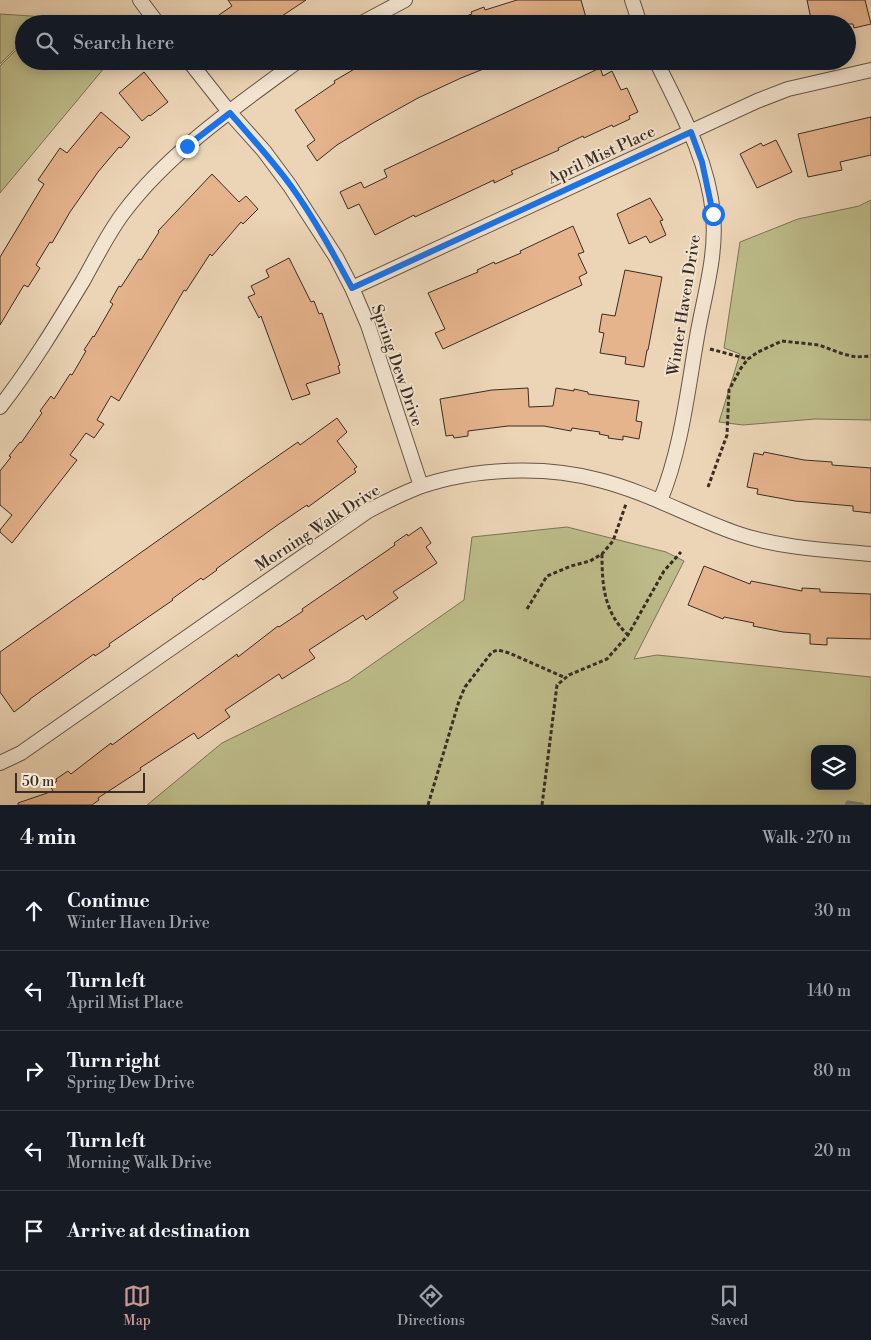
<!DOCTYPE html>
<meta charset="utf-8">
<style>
:root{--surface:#171b24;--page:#242831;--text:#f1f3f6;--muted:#9ea1a6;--line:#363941;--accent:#c59692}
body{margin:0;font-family:"Libre Bodoni",serif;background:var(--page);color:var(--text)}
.controls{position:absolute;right:15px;bottom:15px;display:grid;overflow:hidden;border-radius:10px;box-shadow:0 2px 12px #0003}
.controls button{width:45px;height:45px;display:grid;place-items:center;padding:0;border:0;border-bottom:1px solid var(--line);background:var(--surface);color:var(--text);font:25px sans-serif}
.scale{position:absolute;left:15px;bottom:12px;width:130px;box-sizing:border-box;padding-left:5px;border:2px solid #3a2c23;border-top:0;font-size:14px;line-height:18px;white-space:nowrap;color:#3a2c23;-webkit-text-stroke:4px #f3e4d0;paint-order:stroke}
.stop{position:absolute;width:15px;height:15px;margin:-11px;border:4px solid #1a73e8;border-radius:50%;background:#fff}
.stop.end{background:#1a73e8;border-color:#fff;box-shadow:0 1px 5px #0008}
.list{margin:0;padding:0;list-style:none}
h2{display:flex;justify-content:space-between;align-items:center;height:65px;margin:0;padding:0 20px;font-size:21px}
h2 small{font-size:16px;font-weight:400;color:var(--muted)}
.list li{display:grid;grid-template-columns:32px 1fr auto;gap:15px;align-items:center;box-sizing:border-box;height:80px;padding:0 20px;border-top:1px solid var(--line)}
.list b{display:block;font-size:19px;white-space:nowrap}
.list p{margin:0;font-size:16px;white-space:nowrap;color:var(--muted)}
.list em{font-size:16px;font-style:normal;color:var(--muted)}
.icon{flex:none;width:28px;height:28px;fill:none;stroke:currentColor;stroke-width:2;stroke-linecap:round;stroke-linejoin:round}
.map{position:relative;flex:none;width:871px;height:805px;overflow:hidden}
.search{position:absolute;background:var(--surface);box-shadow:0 2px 12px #0003;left:15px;right:15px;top:15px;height:55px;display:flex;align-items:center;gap:12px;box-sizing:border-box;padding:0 18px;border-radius:28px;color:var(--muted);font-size:19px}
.sheet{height:465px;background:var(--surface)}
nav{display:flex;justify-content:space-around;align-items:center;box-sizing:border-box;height:70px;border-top:1px solid var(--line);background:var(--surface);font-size:14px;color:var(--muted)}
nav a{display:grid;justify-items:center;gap:2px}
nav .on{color:var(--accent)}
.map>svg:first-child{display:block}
.green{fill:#bdbc8a;stroke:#7c7456;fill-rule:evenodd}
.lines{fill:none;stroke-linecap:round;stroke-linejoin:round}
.stream{stroke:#738078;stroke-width:5}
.building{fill:#e5b38c;stroke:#3a2c23}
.minor-casing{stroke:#665648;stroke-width:16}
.path{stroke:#3a2c23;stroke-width:3;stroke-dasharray:4 2.5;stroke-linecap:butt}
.minor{stroke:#f3e4d0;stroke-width:14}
.route{stroke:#1a73e8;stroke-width:6}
.labels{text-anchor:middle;stroke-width:4;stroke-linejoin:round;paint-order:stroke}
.street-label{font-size:16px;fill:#3a2c23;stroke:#f3e4d0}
</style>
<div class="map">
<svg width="871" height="805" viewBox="0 0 871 805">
<rect width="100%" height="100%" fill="#ecd5b6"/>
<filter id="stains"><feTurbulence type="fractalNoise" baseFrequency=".004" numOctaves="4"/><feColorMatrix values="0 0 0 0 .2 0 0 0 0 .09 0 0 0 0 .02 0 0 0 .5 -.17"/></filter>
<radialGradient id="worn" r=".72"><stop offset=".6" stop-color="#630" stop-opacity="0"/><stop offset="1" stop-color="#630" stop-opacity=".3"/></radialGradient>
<path class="green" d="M 0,14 L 46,17 L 39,24 L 24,24 L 24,40 L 0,64 Z
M 24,45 L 24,61 L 110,61 L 0,193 L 0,66 L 18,48 Z
M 871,200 L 871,420 L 815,419 L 743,425 L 719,422 L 740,354 L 724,348 L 740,242 L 798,219 L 859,206 Z
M 567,527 L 666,552 L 684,561 L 634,659 L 657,655 L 871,677 L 871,805 L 147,805 L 222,743 L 348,681 L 464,600 L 472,537 ZM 815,749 L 852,749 L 852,786 L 815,786 Z"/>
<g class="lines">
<path class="stream" d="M 847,805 L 848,803 L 862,805"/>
</g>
<path class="building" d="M 228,0 L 306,0 L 279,18 L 277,16 L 266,24 L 206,24 L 232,6 Z
M 517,0 L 581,0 L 587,21 L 577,24 L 452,24 L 452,21 L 472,14 L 471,12 L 484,7 L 485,10 Z
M 807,0 L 865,0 L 871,24 L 854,28 L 853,24 L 812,24 Z
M 368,61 L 501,61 L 501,62 L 461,78 L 418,98 L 373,123 L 337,145 L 317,161 L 307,146 L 315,140 L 295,110 L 335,83 L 334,81 Z
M 600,68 L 603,76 L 612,71 L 621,90 L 627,88 L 638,112 L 629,116 L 630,119 L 613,127 L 612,125 L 584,138 L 583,136 L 558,148 L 559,150 L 511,171 L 513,174 L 494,183 L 494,180 L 415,217 L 414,215 L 375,235 L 359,204 L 348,209 L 340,192 L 361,182 L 364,188 L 387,177 L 384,170 Z
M 144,72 L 168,102 L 150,116 L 149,115 L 142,121 L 119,93 Z
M 101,112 L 130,137 L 121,148 L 119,147 L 98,172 L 70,212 L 52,243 L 50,242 L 36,265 L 40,268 L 28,287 L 24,285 L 0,325 L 0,257 L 44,184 L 38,180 L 60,148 L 67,153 Z
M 871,117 L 871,155 L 840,162 L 842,170 L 808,177 L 798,134 Z
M 776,140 L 792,172 L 757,188 L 740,154 L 761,143 L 763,146 Z
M 212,174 L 239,202 L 246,196 L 258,209 L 243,224 L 241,222 L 212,256 L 210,254 L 186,291 L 184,290 L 119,401 L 111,396 L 97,420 L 104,424 L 94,438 L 86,433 L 70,455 L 77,460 L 12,543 L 0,532 L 0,530 L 12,515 L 0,505 L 0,471 L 11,457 L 9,456 L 20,442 L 21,443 L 42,413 L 40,411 L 51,396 L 54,399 L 70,374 L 72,375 L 86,351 L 84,350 L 93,336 L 94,337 L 113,304 L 110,302 L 119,286 L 121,287 L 139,259 L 141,260 L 159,232 L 158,231 Z
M 650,198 L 663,220 L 660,221 L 666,235 L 650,243 L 646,236 L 629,244 L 617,214 Z
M 573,226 L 584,252 L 578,254 L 587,273 L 579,277 L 582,285 L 443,349 L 435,333 L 445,329 L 428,293 L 478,272 L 477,270 L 494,262 L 495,264 L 521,253 L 520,251 Z
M 289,258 L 311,302 L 314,301 L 319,314 L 322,313 L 340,365 L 338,366 L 340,373 L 306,384 L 310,394 L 292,400 L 261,316 L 259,318 L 248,297 L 255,294 L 251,286 L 269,277 L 266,270 Z
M 625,270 L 662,277 L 648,350 L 647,350 L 644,367 L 625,364 L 626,357 L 600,353 L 604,333 L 599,332 L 602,314 L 615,316 Z
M 528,388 L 529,407 L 553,406 L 556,388 L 574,391 L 574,389 L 588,392 L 588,394 L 639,401 L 636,421 L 642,422 L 639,439 L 623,436 L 623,440 L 608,438 L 609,436 L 599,434 L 600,432 L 572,428 L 571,431 L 544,426 L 508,426 L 468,431 L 468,436 L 454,438 L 453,435 L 446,436 L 440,399 L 492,390 Z
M 337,418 L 347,432 L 337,441 L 357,467 L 354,469 L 356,472 L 308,507 L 307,505 L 279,524 L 216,569 L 217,570 L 203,580 L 201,578 L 172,599 L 173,600 L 109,644 L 110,646 L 95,656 L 94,654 L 30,699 L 30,700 L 14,712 L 0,692 L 0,652 L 262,467 L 298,442 L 300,445 Z
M 764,452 L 804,460 L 832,462 L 832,465 L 871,468 L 871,513 L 853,511 L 853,506 L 795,501 L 757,494 L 758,489 L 747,487 L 754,453 L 763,455 Z
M 421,527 L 431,543 L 426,547 L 437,563 L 393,592 L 398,598 L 366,620 L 363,615 L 309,650 L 315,658 L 282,679 L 279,674 L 225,710 L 230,717 L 198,739 L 194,733 L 140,768 L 141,770 L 98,798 L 99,800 L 92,805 L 18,805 L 18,803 L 53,791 L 50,786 L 57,781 L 56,779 L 68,771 L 71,774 L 111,743 L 112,745 L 237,654 L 238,657 L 278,626 L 279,627 L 303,611 L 302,609 L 388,550 L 395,545 L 394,543 L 407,534 L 408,536 Z
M 704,566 L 750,584 L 751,581 L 802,591 L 802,588 L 820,589 L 820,592 L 871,594 L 871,639 L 827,638 L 827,645 L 810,644 L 810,634 L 783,632 L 753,626 L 754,623 L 724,617 L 723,619 L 688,605 Z"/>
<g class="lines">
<defs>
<path id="minor" d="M 140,0 L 158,24
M 632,0 L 640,24
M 360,24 L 405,0
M 189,61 L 230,113 L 264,151 L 290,186 L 336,257 L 352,288 L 368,325 L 421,486
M 656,61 C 680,110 708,159 713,214 C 717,253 705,293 698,331 C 688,387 682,448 660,501
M 352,288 L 757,101 L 788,89 L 871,70
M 0,407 C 31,367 57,324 83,281 C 96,258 108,233 124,212 C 168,153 239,104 298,61
M 0,763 L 21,753 L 41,739 L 368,511 C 385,502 401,494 419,487 C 473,468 544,465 599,480 C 647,492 690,517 736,533 C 778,548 828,550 871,554"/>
</defs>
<use href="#minor" class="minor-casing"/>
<path class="path" d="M 710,349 L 748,359
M 708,487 L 727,435 L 729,390 L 741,368 L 748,359 L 758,352 L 782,341 L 819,345 L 843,354 L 856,357 L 871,356
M 602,554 C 602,586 604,612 628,635
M 527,609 L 547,576 L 571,566 L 590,561 L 602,554 L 613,541 L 626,504
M 428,805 L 459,701 L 465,687 L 492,652 L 498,650 L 509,653 L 566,678
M 542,805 L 557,685 L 569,675 L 607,659 L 628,635 L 664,571 L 681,552"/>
<use href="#minor" class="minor"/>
</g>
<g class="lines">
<path class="route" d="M 187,146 L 230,113 C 251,137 272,160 291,186 C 314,218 333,253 352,288 L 691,132 L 702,162 L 713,214"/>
</g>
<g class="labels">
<g class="street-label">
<text transform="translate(601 154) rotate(-25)" y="6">April Mist Place</text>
<text transform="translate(683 305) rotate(-81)" y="6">Winter Haven Drive</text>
<text transform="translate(398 365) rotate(71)" y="6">Spring Dew Drive</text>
<text transform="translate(317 527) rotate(-33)" y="6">Morning Walk Drive</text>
</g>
</g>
<rect width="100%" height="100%" filter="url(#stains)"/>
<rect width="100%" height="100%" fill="url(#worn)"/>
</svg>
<div class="controls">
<button><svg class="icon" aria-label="layers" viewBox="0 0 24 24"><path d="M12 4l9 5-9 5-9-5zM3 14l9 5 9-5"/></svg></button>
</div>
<div class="scale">50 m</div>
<div class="stop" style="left:713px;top:214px"></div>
<div class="stop end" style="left:187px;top:146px"></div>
<div class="search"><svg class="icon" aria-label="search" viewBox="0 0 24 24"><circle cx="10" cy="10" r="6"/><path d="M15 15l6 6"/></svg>Search here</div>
</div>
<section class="sheet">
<h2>4 min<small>Walk · 270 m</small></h2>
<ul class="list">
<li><svg class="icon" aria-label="ahead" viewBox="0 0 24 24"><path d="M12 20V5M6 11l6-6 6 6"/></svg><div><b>Continue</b><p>Winter Haven Drive</p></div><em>30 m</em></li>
<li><svg class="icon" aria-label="left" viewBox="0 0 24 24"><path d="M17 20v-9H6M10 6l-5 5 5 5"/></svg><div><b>Turn left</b><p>April Mist Place</p></div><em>140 m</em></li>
<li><svg class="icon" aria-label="right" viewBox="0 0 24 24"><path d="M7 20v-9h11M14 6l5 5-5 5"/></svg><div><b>Turn right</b><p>Spring Dew Drive</p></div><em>80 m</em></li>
<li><svg class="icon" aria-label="left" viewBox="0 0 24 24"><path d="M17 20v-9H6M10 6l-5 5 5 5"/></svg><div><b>Turn left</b><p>Morning Walk Drive</p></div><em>20 m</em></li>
<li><svg class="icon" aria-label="arrive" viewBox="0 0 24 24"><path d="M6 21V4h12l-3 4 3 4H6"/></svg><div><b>Arrive at destination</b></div></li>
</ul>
</section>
<nav>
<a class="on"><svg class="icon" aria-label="map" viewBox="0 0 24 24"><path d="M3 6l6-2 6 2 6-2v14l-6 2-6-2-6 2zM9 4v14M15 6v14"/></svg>Map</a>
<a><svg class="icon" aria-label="directions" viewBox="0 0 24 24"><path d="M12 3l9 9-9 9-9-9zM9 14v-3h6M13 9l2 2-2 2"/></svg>Directions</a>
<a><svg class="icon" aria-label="saved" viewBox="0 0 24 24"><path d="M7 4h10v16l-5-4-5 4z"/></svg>Saved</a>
</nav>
